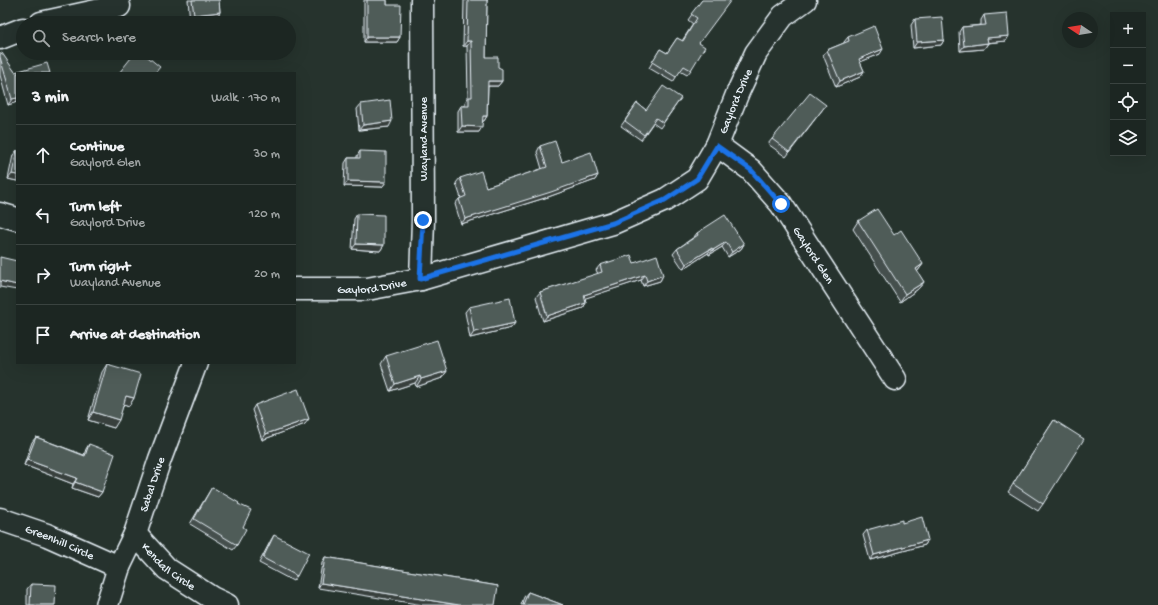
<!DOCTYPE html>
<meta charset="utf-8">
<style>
:root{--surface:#1c2622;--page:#29322f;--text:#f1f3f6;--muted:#a0a5a5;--line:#3a4340}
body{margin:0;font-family:"Gochi Hand",sans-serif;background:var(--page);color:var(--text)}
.controls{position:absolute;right:12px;top:12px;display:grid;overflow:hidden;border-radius:0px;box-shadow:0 4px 16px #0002}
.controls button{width:36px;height:36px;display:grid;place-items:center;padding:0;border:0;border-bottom:1px solid var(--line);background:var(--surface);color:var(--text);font:20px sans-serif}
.compass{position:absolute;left:1062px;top:12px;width:36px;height:36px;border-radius:50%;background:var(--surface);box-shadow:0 4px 16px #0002;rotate:282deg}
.stop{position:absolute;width:12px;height:12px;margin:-9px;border:3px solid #1a73e8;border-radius:50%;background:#fff}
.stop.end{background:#1a73e8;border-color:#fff;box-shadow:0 1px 4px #0008}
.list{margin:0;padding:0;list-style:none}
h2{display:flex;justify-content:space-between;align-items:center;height:52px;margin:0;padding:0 16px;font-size:17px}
h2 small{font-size:13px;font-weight:400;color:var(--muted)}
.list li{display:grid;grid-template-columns:26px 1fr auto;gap:12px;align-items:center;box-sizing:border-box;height:60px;padding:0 16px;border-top:1px solid var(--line)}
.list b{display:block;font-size:15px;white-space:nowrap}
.list p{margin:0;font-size:13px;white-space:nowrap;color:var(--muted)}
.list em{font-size:13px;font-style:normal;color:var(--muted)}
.icon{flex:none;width:22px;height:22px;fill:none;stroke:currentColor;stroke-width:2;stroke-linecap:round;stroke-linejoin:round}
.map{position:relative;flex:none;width:1158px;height:605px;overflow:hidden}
.search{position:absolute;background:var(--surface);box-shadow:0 4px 16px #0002;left:16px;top:16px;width:280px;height:44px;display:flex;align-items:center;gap:10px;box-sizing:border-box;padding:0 14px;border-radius:22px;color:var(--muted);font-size:15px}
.panel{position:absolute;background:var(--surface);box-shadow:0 4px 16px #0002;left:16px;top:72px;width:280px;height:292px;border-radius:0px}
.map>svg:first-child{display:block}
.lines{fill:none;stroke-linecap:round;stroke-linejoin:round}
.minor-casing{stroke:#e8f1f8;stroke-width:25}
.minor{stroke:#26332d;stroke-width:22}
.wall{fill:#454f4d;stroke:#e8f1f8}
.shaded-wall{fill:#38403e;stroke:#e8f1f8}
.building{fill:#505c59;stroke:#e8f1f8}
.route{stroke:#1a73e8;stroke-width:5}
.labels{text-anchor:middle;stroke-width:3.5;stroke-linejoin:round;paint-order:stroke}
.street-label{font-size:12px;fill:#e8f1f8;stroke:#26332d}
</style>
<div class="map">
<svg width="1158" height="605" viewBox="0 0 1158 605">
<rect width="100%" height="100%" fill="#26332d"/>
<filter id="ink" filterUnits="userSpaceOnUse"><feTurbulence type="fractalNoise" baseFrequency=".025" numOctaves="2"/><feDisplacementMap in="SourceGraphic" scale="8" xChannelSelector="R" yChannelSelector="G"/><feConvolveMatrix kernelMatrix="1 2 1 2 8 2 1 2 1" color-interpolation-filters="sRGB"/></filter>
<g filter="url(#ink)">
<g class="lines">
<defs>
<g id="minor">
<path d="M 41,23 L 119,6"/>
<path d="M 0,38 L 23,29"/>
<path id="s1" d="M 717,145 L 751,170 L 781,204 L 895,379"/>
<path d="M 0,214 L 17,219"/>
<path d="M 421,279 L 423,220 L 422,0"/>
<path id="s2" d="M 295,289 L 367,289 L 421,279 L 613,223 L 665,200 L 697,179 L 717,145 L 738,92 L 756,53 L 783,16 L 805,0"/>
<path id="s3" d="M 0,519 L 47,535 L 119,567"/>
<path id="s4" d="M 135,534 L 167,569 L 212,598 L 227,605"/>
<path id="s5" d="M 107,605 L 119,567 L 135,534 L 160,459 L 196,363"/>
</g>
</defs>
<use href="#minor" class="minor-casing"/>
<use href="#minor" class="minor"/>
</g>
<path class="wall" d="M 188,0 L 219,0 L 220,12 L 217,17 L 190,21 Z
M 364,0 L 387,0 L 387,5 L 400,37 L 397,42 L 364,42 Z
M 464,0 L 488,0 L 487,1 L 486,57 L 498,67 L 502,81 L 498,86 L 488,86 L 487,116 L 484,121 L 482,121 L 479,132 L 458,132 L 458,111 L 461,106 L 465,106 L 465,102 L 468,98 L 467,46 L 463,46 Z
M 702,0 L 699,43 L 691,70 L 687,75 L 680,71 L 673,82 L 649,68 L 660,49 L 667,53 L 677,38 L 682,41 L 693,24 L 688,20 Z
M 984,15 L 1006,41 L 988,43 L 984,49 L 960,51 L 959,32 L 962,27 L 981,25 L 981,20 Z
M 915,19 L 944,40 L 941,45 L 913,48 L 911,25 Z
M 848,37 L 880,54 L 860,62 L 864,71 L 860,77 L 836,87 L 823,55 L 827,50 L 844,43 L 844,42 Z
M 0,54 L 15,72 L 17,73 L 17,102 L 8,105 L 0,75 Z
M 681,98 L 660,128 L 653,123 L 641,140 L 621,126 L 637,103 L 646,110 Z
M 361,104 L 389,127 L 359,130 L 357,109 Z
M 826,105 L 786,157 L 768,144 L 772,139 Z
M 540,146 L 562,162 L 598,175 L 595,180 L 548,197 L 461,224 L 455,204 L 459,199 L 461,198 L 456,183 L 460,178 L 486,187 L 542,169 L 537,152 Z
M 17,150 L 17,181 L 8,179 L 13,155 Z
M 360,151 L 386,182 L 382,187 L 344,186 L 345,163 L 348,158 L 357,158 L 357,156 Z
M 357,214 L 384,245 L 380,251 L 352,249 L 354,219 Z
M 858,221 L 894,235 L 923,264 L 917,272 L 924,282 L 918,289 L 900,302 L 853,229 Z
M 697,233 L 744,244 L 741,249 L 728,257 L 722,247 L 709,255 L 708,253 L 683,269 L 673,254 L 677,249 L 694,237 Z
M 634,263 L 663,275 L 660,281 L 643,286 L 641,280 L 585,298 L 586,303 L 583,308 L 543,321 L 536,297 L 540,292 L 598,274 L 596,270 L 600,265 Z
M 469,307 L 515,323 L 511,328 L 470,338 L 465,312 Z
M 386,356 L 447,371 L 442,378 L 416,387 L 415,383 L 390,391 L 381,364 Z
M 107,364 L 134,398 L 129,406 L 124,404 L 114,428 L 88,420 L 102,372 Z
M 255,405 L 305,424 L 262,440 L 252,410 Z
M 1054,420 L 1043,504 L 1038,511 L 1008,492 Z
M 36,437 L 84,455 L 86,449 L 89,444 L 102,492 L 98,497 L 72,488 L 73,484 L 24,465 L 32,442 Z
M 212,487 L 238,504 L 243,527 L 237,545 L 233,550 L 190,524 Z
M 902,523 L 928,540 L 925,545 L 870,560 L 863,535 L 867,530 Z
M 274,535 L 297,576 L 293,581 L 259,563 L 271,540 Z
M 325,557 L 498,586 L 318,588 L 322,563 Z
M 31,584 L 55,605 L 27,605 L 27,589 Z
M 528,592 L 563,605 L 521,605 L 524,597 Z"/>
<path class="shaded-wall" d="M 220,12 L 217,17 L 190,21 L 194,15 Z
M 1009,36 L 1006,41 L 984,43 L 987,38 Z
M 367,37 L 400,37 L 397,42 L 364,42 Z
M 944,40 L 941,45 L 913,48 L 917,42 Z
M 467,41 L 471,41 L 467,46 L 463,46 Z
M 988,43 L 984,49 L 960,51 L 964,46 Z
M 883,49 L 880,54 L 855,64 L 859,59 Z
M 864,71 L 860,77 L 836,87 L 840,81 Z
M 488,81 L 502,81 L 498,86 L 484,86 Z
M 17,98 L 17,102 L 8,105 L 12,99 Z
M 483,116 L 487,116 L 484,121 L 479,121 Z
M 392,121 L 389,127 L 359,130 L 363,125 Z
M 462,126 L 482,127 L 479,132 L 458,132 Z
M 12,174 L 17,175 L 17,181 L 8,179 Z
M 598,175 L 595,180 L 548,197 L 461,224 L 465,219 Z
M 348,181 L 386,182 L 382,187 L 344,186 Z
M 726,242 L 722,247 L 709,255 L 713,250 Z
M 356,244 L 384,245 L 380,251 L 352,249 Z
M 744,244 L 741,249 L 728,257 L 732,252 Z
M 712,248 L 708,253 L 683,269 L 686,264 Z
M 923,264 L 917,272 L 916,269 Z
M 645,275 L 641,280 L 580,300 L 584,295 Z
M 663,275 L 660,281 L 643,286 L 647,281 Z
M 0,281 L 17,285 L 17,290 L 0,287 Z
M 924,282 L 918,289 L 900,302 L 905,294 Z
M 586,303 L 583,308 L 543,321 L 547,316 Z
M 515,323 L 511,328 L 470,338 L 474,332 Z
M 447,371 L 442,378 L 416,387 L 421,379 Z
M 420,376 L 415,383 L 390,391 L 395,384 Z
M 126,396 L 134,398 L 129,406 L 121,403 Z
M 93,412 L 119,420 L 114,428 L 88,420 Z
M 309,419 L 305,424 L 262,440 L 266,434 Z
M 27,460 L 77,478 L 73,484 L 24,465 Z
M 75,482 L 102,492 L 98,497 L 72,488 Z
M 928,540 L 925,545 L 870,560 L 874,555 Z
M 321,583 L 459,605 L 423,605 L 318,588 Z"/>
<path class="building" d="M 192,0 L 219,0 L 220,12 L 194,15 Z
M 367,0 L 387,0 L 387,5 L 401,5 L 400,37 L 367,37 Z
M 468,0 L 487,0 L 486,57 L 498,57 L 498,67 L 502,69 L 502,81 L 488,81 L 487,116 L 483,116 L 482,127 L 462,126 L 461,106 L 469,106 L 469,97 L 472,97 L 471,41 L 467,41 Z
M 702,0 L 731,0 L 699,43 L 705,47 L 691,70 L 684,66 L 676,77 L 652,62 L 660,49 L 667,53 L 677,38 L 683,41 L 697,18 L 691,14 Z
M 1007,13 L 1009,36 L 987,38 L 988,43 L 964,46 L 962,27 L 986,25 L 984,15 Z
M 942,17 L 944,40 L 917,42 L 915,19 Z
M 874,26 L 883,49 L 859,59 L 864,71 L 840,81 L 827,50 L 849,41 L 848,37 Z
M 2,53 L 15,72 L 47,63 L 50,73 L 17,73 L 17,98 L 12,99 L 0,57 L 0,54 Z
M 135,53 L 143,53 L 160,67 L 155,73 L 119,73 Z
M 663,86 L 681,98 L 663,123 L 656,118 L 644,135 L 625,121 L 637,103 L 646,110 Z
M 810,93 L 826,105 L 789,152 L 772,139 Z
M 390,100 L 392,121 L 363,125 L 361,104 Z
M 555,141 L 562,162 L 591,152 L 598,175 L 551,192 L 465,219 L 459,199 L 466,196 L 460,178 L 481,171 L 486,187 L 547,167 L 540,146 Z
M 17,150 L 17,175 L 12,174 Z
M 360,151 L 386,152 L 386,182 L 348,181 L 348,158 L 360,158 Z
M 877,209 L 894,235 L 901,230 L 923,264 L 916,269 L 924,282 L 905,294 L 858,221 Z
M 357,214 L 384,215 L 384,245 L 356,244 Z
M 725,215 L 744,244 L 732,252 L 726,242 L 713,250 L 712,248 L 686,264 L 677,249 L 698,235 L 697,233 Z
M 631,255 L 634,263 L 657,255 L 663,275 L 647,281 L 645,275 L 584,295 L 586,303 L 547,316 L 540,292 L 602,272 L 600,265 Z
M 0,257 L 17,261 L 17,285 L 0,281 Z
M 510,298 L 515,323 L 474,332 L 469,307 Z
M 437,340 L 447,371 L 421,379 L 420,376 L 395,384 L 386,356 Z
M 107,364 L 141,374 L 134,398 L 126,396 L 119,420 L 93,412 Z
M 298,389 L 309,419 L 266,434 L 255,405 Z
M 1054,420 L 1084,439 L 1043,504 L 1013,484 Z
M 36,437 L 85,456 L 89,444 L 115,454 L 102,492 L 75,482 L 77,478 L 27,460 Z
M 212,487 L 239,503 L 238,504 L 251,510 L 243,527 L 246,529 L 237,545 L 194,519 Z
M 922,517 L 928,540 L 874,555 L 867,530 L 902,520 L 902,523 Z
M 274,535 L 309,553 L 297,576 L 263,558 Z
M 325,557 L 498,586 L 495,605 L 459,605 L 321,583 Z
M 31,584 L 56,585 L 55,605 L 30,605 Z
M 528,592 L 563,605 L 523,605 Z"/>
</g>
<g class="lines" filter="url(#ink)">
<path class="route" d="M 423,220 L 420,279 L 613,223 L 665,200 L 697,179 L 717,146 L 751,170 L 781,204"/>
</g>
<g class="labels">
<g class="street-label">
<text dy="4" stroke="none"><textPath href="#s2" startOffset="509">Gaylord Drive</textPath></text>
<text transform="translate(423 139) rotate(-90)" y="4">Wayland Avenue</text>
<text dy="4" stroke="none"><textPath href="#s1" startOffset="148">Gaylord Glen</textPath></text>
<text dy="4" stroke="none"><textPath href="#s2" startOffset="77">Gaylord Drive</textPath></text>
<text dy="4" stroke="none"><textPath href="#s5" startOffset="129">Sabal Drive</textPath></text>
<text dy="4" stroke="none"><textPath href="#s3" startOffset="64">Greenhill Circle</textPath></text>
<text dy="4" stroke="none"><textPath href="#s4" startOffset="47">Kendall Circle</textPath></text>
</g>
</g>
</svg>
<div class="controls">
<button>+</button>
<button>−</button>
<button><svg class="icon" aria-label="locate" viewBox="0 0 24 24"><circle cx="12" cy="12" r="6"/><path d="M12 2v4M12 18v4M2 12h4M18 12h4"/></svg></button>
<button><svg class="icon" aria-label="layers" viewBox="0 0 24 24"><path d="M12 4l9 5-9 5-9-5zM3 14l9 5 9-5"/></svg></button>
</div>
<svg class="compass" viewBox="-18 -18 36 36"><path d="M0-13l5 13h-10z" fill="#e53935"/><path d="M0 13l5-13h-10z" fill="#a0a5a5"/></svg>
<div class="stop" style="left:781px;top:204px"></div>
<div class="stop end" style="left:423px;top:220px"></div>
<div class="search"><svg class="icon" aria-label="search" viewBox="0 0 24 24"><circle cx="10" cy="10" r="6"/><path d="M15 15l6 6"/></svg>Search here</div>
<section class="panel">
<h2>3 min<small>Walk · 170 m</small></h2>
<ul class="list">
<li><svg class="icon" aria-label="ahead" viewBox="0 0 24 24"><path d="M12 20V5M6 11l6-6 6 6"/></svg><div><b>Continue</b><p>Gaylord Glen</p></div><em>30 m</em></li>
<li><svg class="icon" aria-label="left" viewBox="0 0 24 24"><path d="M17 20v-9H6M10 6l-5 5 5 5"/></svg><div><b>Turn left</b><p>Gaylord Drive</p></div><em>120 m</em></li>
<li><svg class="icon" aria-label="right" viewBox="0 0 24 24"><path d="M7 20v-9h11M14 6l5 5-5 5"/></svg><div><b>Turn right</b><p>Wayland Avenue</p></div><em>20 m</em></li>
<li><svg class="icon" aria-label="arrive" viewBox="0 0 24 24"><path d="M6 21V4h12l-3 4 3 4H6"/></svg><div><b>Arrive at destination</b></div></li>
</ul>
</section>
</div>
